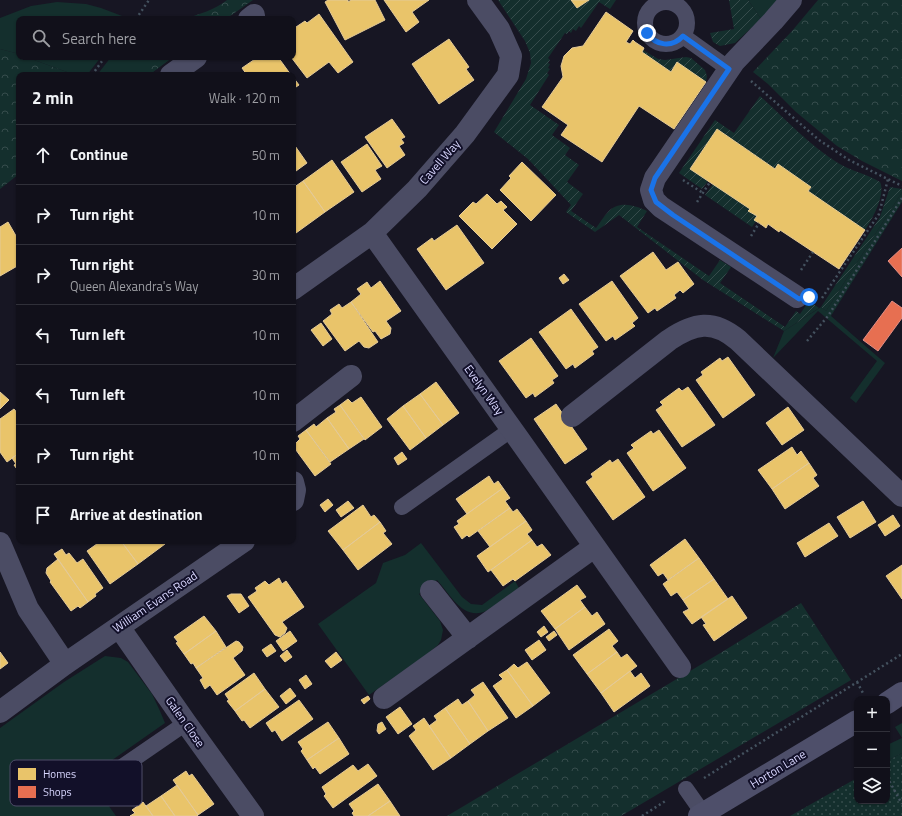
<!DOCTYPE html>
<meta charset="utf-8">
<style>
:root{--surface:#11101a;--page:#1a1923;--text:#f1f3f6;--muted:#9c9da2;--line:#303039}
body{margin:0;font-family:"Titillium Web",sans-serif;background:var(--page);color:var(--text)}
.controls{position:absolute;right:12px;bottom:12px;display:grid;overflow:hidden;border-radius:8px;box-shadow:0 1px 3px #0004}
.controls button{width:36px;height:36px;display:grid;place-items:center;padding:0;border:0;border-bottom:1px solid var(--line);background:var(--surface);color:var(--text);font:20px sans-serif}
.stop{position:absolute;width:12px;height:12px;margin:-9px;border:3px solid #1a73e8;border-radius:50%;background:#fff}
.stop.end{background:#1a73e8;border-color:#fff;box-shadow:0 1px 4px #0008}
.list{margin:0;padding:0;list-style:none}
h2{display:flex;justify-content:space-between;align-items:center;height:52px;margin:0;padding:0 16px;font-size:17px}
h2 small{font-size:13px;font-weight:400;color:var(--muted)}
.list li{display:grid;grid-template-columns:26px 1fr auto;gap:12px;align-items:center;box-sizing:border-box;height:60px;padding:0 16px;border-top:1px solid var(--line)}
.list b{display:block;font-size:15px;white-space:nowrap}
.list p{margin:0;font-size:13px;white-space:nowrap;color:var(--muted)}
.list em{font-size:13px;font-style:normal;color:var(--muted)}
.icon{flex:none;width:22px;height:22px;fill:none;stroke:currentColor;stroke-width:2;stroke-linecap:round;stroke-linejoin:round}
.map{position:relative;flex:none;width:902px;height:816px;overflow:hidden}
.search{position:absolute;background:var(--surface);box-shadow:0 1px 3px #0004;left:16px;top:16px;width:280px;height:44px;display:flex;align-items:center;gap:10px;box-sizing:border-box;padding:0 14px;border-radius:8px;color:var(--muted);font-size:15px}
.panel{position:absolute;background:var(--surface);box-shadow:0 1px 3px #0004;left:16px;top:72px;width:280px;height:472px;border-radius:8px}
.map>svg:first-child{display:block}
.grass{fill:#142f2d}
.forest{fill:url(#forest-crowns)}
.park{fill:url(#park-dots)}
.garden{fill:url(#garden-furrows)}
.homes{fill:#e9c46a;stroke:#e4ca97}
.shops{fill:#e76f51;stroke:#e38e85}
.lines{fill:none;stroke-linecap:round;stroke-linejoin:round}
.path{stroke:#44525f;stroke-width:2.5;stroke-dasharray:2 3;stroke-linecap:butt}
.lane{stroke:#4b4c64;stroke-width:16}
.street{stroke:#4b4c64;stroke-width:22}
.secondary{stroke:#4e4f6a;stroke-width:22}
.route{stroke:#1a73e8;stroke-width:5}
.labels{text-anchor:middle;stroke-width:4;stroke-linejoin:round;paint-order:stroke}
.street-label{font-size:12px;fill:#d9d7ff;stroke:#121029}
.key{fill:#121029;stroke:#4e4c69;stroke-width:1}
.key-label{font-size:11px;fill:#d9d7ff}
</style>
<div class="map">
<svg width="902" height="816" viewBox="0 0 902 816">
<defs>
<pattern id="forest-crowns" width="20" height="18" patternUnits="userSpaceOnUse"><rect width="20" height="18" fill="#142f2d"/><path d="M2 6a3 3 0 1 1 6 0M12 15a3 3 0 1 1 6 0" fill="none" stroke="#364c4c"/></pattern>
<pattern id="park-dots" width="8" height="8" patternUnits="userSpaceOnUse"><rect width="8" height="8" fill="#142f2d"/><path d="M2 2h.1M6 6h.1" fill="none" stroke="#364c4c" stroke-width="1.8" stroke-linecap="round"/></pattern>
<pattern id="garden-furrows" width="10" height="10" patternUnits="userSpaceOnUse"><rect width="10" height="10" fill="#142f2d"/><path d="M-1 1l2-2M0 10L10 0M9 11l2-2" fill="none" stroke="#364c4c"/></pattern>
</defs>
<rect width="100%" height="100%" fill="#171623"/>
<path class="grass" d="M 748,0 L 780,0 L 761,19 Z
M 57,2 L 86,4 L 101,8 L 130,19 L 19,19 L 19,54 L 0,49 L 0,18 L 31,6 Z
M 26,57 L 101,57 L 87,75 L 75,75 Z
M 111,57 L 173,57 L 149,75 L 97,75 Z
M 902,192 L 902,202 L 831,316 L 885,363 L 856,403 L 850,398 L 877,361 L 818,311 L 773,358 L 784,331 L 821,307 L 826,311 Z
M 421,543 L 462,597 L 471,604 L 482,605 L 515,581 L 519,588 L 488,610 C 464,623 450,594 437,580 L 419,594 L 440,621 L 443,630 L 441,640 L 438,645 L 426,655 L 369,695 L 318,624 L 376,583 L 383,563 L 405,555 Z
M 105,656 L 121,658 L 128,662 L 152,694 L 160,711 L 165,723 L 88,777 L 116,816 L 0,816 L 0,728 L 64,682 Z
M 902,723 L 902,753 L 887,761 L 887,745 L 902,738 L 895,727 Z"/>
<path class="forest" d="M 227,0 L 253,0 L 226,19 L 184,19 C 198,15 216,9 227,0 Z
M 818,0 L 902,0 L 902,181 L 862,161 L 837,146 L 796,112 L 768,84 L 753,72 L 792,31 Z
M 0,49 L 19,54 L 19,57 L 26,57 L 75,75 L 19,75 L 19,174 L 0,189 Z
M 141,57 L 173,57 L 150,74 Z
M 801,603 L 851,680 L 621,816 L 447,816 L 722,652 Z"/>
<path class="park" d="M 902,753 L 902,816 L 790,816 L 857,778 L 857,801 L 887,801 L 887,761 Z"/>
<path class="garden" d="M 498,0 L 571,0 L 577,8 L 589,0 L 616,0 L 610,9 L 599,2 L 581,28 L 579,26 L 576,31 L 573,29 L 571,33 L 569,31 L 567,34 L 565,33 L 548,58 L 550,60 L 548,63 L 550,64 L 548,68 L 550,69 L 547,73 L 549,75 L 530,105 L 559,125 L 552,135 L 570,148 L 565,155 L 579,165 L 567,182 L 583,194 L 571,211 L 596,228 C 600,223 603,217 608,212 C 618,200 635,205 647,211 L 637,227 L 709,276 L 720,260 L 731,267 L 720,283 L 785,327 L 796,311 L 800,314 L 809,301 L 819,308 L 784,331 L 703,280 L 619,215 L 595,232 L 566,212 L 571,205 L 528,159 L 494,132 L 526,79 L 531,63 L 530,53 L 525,41 Z
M 729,0 L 748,0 L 761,19 L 735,43 L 720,46 L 713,42 L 710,33 L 734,29 Z
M 643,50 L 658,59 L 665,60 L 686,57 L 691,58 L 705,70 L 707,76 L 706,82 L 678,63 L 671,72 L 642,52 Z
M 760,96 C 784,118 810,146 838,163 C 851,171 867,174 880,182 C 886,194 872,220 865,230 L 808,191 L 811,187 L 778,165 L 775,169 L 717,129 L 690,168 L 708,181 L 702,189 L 679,173 L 715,120 L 734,133 Z
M 713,184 L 750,209 L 749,211 L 757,216 L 754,220 L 756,221 L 752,227 L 705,195 Z
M 890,187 L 902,189 L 902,192 L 826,311 L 821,307 L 880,217 Z"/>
<path class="homes" d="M 328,0 L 348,0 L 348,2 L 351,0 L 375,0 L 385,20 L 345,40 L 325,2 Z
M 384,0 L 429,0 L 412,12 L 419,22 L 406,32 Z
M 571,0 L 589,0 L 577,8 Z
M 606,12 L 633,31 L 626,42 L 630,44 L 633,40 L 635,42 L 644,48 L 642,52 L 671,72 L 677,62 L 706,82 L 674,129 L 639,106 L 602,162 L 561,135 L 568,125 L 542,107 L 563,77 L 561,66 L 564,56 L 572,48 L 583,46 Z
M 319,14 L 353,62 L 338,73 L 329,62 L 307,78 L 291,57 L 293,57 L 293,29 L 305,21 L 307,23 Z
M 449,39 L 469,67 L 466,69 L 474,80 L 439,104 L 412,64 Z
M 258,57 L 262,60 L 266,57 L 278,57 L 291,75 L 247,75 L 242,68 Z
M 293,77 L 299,85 L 293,89 Z
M 392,119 L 405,137 L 401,139 L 404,143 L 399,146 L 405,155 L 387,168 L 365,137 Z
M 717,129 L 775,169 L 778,164 L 811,187 L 808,191 L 865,230 L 839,269 L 780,230 L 779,232 L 768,224 L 766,228 L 762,225 L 754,220 L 757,216 L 748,211 L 750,209 L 690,169 Z
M 293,143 L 307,163 L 296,171 L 293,166 Z
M 367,144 L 382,166 L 375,170 L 381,179 L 362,192 L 341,162 Z
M 332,160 L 354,192 L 325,212 L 303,181 Z
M 522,162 L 556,195 L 531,221 L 500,190 L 511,178 L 509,176 Z
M 303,181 L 325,212 L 296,233 L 293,229 L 293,188 Z
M 487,194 L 497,204 L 501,201 L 507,207 L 503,210 L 517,224 L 492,249 L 459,216 L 473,202 L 476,204 Z
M 8,222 L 19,241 L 19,265 L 0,276 L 0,227 Z
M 457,225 L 484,263 L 446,290 L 417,249 L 432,238 L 434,241 Z
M 653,252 L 666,270 L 678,262 L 694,284 L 683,293 L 680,290 L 674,295 L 676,298 L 657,311 L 655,308 L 648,313 L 620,276 Z
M 564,274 L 569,280 L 563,284 L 559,278 Z
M 380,281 L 401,311 L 386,321 L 391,328 L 390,334 L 381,339 L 375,331 L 373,332 L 351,302 L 361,294 L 357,289 L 367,282 L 371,288 Z
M 612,281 L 638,318 L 632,323 L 635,326 L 615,340 L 613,336 L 606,341 L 579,304 Z
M 351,302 L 378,342 L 369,348 L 364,347 L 359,341 L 345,351 L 323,321 L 332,314 L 330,310 L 339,304 L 342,308 Z
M 571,309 L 598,347 L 592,351 L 594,354 L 575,368 L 573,364 L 566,369 L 539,332 Z
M 321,323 L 332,339 L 323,346 L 311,330 Z
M 531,338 L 558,376 L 552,380 L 554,383 L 535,397 L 533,393 L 526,398 L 499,361 Z
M 728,357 L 755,395 L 723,418 L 696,380 L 703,375 L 701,372 L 720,358 L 722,361 Z
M 436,382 L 459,413 L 443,425 L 420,394 Z
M 688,387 L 715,425 L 682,447 L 656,410 L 663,405 L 660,402 L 679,388 L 682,391 Z
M 0,392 L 9,400 L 0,409 Z
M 420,394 L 443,425 L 426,438 L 403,406 Z
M 361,397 L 382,427 L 365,440 L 340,405 L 348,399 L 352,403 Z
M 556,404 L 587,449 L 565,464 L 534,419 Z
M 340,405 L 364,439 L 349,449 L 327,418 L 336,412 L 334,409 Z
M 403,406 L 426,438 L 410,450 L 387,419 Z
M 788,407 L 804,430 L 782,445 L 766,423 Z
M 14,409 L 19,415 L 19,453 L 7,462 L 0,452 L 0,419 Z
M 327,418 L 349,449 L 330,462 L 306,430 L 314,424 L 316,427 Z
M 306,430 L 331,464 L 315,476 L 293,446 L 300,439 L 298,436 Z
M 659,430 L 686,468 L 653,491 L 627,453 L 634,448 L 631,445 L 651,431 L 653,434 Z
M 792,447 L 797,455 L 801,451 L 809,463 L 772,489 L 758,470 Z
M 402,452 L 407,459 L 398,465 L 394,458 Z
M 19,453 L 19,472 L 14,465 L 16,464 L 12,458 Z
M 618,459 L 645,497 L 613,520 L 586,482 L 593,477 L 591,474 L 610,460 L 612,463 Z
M 809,463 L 817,475 L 813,478 L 819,486 L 785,509 L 772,489 Z
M 489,476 L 494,484 L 498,481 L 503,488 L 467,514 L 456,499 Z
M 503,488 L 510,498 L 505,501 L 510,508 L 469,537 L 467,535 L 462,539 L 454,527 L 459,524 L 457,521 Z
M 328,499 L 333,505 L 325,512 L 320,505 Z
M 348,501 L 354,508 L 341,517 L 336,510 Z
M 863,501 L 876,522 L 850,538 L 837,517 Z
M 363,505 L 371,517 L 374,515 L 380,522 L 343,550 L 328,531 Z
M 510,508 L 513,512 L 517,509 L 526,521 L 490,547 L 478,531 Z
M 893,515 L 900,526 L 885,536 L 878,525 Z
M 526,521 L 532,530 L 527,534 L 532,540 L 488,572 L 477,556 Z
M 380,522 L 386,531 L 383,533 L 392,544 L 358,570 L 343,550 Z
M 829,523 L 838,536 L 805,557 L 797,543 Z
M 685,539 L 699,558 L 668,580 L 663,573 L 658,576 L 650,565 Z
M 532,540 L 537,547 L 542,544 L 551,555 L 515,581 L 513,579 L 503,586 L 491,570 Z
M 101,541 L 121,541 L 138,564 L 110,584 L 87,551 Z
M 121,541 L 163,541 L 165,544 L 138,564 Z
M 62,549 L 66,555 L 69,553 L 77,563 L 83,559 L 103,588 L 95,594 L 96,596 L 88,602 L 54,554 Z
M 699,558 L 714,579 L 683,600 L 677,592 L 671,596 L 663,584 Z
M 58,559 L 88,602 L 80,608 L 78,606 L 71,611 L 50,582 L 51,581 L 46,573 L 47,568 Z
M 902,565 L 902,599 L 886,576 Z
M 279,578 L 282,584 L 286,581 L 304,607 L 282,622 L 287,628 L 285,633 L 280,637 L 275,635 L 248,597 L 257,591 L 255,588 L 265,581 L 269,585 Z
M 714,579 L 728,599 L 692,624 L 683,612 L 689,609 L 683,600 Z
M 577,585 L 586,597 L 580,600 L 585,607 L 555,629 L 541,611 Z
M 231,594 L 241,594 L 249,606 L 239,613 L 227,596 Z
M 732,596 L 747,618 L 714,641 L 703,625 L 706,624 L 701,617 Z
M 585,607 L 592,616 L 597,612 L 605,624 L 569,650 L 555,629 Z
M 204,616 L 216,631 L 184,654 L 176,643 L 178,642 L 174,637 Z
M 544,626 L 548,632 L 541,637 L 537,632 Z
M 609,629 L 618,641 L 612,646 L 617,652 L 587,674 L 573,655 Z
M 216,631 L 226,647 L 196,668 L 193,663 L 191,664 L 184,654 Z
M 290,631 L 297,641 L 283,651 L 276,641 Z
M 554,631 L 557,635 L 549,641 L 546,637 Z
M 539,640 L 546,650 L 532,660 L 525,650 Z
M 236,641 L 239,642 L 243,647 L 242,651 L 233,658 L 245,675 L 217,695 L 210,685 L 205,689 L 200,680 L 203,678 L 196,668 Z
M 271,644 L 276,651 L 267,657 L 262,650 Z
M 287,650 L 292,657 L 285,662 L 280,656 Z
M 0,652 L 8,663 L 0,669 Z
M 336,652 L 342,660 L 331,668 L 325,661 Z
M 617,652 L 621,658 L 627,654 L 637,666 L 601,693 L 587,674 Z
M 527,662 L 550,693 L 533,706 L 507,670 L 514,664 L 518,668 Z
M 507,670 L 533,706 L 516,718 L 493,686 L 503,679 L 499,675 Z
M 630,671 L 635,678 L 641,673 L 650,686 L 614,712 L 601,693 Z
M 254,673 L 265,689 L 235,711 L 227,701 L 229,700 L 225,694 Z
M 306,675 L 312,684 L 305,689 L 299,680 Z
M 483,682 L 508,718 L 488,731 L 468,701 L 475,695 L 471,690 Z
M 290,688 L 296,696 L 286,704 L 280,696 Z
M 265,689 L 279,707 L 250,728 L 244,720 L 242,721 L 235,711 Z
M 368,696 L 370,699 L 364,704 L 361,700 Z
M 458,699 L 462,705 L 468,701 L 488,731 L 470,744 L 445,708 Z
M 299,700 L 313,719 L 282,741 L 275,730 L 272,732 L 266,723 Z
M 400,707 L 412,724 L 398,734 L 386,717 Z
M 445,708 L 470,744 L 451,758 L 429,726 L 437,720 L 434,716 Z
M 424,718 L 451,758 L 433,770 L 409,736 L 416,730 L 413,726 Z
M 328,722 L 339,738 L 307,760 L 301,751 L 303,749 L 298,742 Z
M 382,722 L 386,729 L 379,734 L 377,731 L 378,724 Z
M 339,738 L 349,754 L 320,774 L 315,767 L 313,769 L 307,760 Z
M 368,764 L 377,776 L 333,808 L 324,796 L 326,794 L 322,787 L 353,765 L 358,771 Z
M 186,771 L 189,776 L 192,774 L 214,804 L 198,815 L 173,780 Z
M 378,784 L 390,801 L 368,816 L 354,816 L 352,813 L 354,811 L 349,804 Z
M 177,785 L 198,815 L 197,816 L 175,816 L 161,796 Z
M 161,796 L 175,816 L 153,816 L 146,806 Z
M 390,801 L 400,816 L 368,816 Z
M 143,802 L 153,816 L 130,816 L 135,813 L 132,810 Z"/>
<path class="shops" d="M 902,248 L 902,277 L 888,261 Z
M 892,301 L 902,308 L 902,318 L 878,351 L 863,340 Z"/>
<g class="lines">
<path class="path" d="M 667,0 L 667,2
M 136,19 L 149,0
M 92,75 L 105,57
M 751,81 L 819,140 L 849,160 L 902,186
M 683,180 L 703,193
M 697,202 L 710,182
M 751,236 L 759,223
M 801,270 L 813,252
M 822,298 L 879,214 L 888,179
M 807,341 L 828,316 L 902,198
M 857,682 L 863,693
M 887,777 L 902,804
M 704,778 L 902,654
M 642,816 L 667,800"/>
<path class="lane" d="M645 23a21 21 0 1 1 42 0a21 21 0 1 1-42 0Z
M 683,36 L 729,69
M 402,507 L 512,429
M 103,780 L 186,723
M 686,789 L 705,816"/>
<path class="street" d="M 791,0 L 773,21 L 734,62 L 655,178 L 651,190 L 654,200 L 661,207 L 797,297
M 249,19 L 254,15
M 171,75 L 196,57
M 372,233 L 518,438 L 680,667
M 293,289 L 372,233 L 417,189 L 465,134 L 508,75 L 511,56 L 499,29 L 478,0
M 572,416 L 669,340 C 694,323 713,319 738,340 L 902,496
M 293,421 L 351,376
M 293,482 L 295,490 L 293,500
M 0,543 L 28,609 L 65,664
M 431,591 L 468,638
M 119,627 L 186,723 L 253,816
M 384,698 L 594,547
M 0,712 L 65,664 L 244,541"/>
<path class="secondary" d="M 887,703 L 902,693
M 699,816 L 857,721"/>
</g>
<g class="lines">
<path class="route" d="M 647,33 C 656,46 672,48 683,36 L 729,69 L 655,178 L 651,190 L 656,202 L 673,215 L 799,299 L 807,296 L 809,297"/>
</g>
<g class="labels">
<g class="street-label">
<text transform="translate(440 162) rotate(-49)" y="4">Cavell Way</text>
<text transform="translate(484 390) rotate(54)" y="4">Evelyn Way</text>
<text transform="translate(155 602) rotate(-34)" y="4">William Evans Road</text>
<text transform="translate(185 722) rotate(55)" y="4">Galen Close</text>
<text transform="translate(778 769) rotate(-31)" y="4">Horton Lane</text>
</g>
</g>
<rect x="10" y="760" width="132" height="46" rx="6" class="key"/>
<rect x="18" y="768" width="18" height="12" fill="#e9c46a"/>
<rect x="18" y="786" width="18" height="12" fill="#e76f51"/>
<g class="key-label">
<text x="43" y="778">Homes</text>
<text x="43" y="796">Shops</text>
</g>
</svg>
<div class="controls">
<button>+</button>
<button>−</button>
<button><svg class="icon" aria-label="layers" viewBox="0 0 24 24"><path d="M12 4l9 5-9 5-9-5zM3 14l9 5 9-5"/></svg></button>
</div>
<div class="stop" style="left:809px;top:297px"></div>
<div class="stop end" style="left:647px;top:33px"></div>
<div class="search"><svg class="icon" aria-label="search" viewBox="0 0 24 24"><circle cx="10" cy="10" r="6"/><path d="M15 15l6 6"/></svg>Search here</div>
<section class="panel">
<h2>2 min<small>Walk · 120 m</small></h2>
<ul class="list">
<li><svg class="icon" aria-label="ahead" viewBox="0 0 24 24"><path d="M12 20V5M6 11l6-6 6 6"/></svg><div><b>Continue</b></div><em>50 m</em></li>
<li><svg class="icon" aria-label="right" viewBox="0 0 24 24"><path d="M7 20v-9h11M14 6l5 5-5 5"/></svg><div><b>Turn right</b></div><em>10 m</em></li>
<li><svg class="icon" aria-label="right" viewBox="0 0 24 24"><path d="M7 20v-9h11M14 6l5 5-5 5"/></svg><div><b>Turn right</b><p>Queen Alexandra's Way</p></div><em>30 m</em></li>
<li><svg class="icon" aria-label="left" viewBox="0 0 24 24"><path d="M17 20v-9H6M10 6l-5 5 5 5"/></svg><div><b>Turn left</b></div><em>10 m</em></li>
<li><svg class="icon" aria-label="left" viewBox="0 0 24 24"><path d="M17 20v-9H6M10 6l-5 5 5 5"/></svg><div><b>Turn left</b></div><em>10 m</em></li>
<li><svg class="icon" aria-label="right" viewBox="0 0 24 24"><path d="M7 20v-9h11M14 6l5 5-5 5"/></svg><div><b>Turn right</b></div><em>10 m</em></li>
<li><svg class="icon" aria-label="arrive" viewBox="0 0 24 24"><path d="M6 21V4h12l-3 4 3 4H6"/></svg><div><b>Arrive at destination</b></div></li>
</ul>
</section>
</div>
